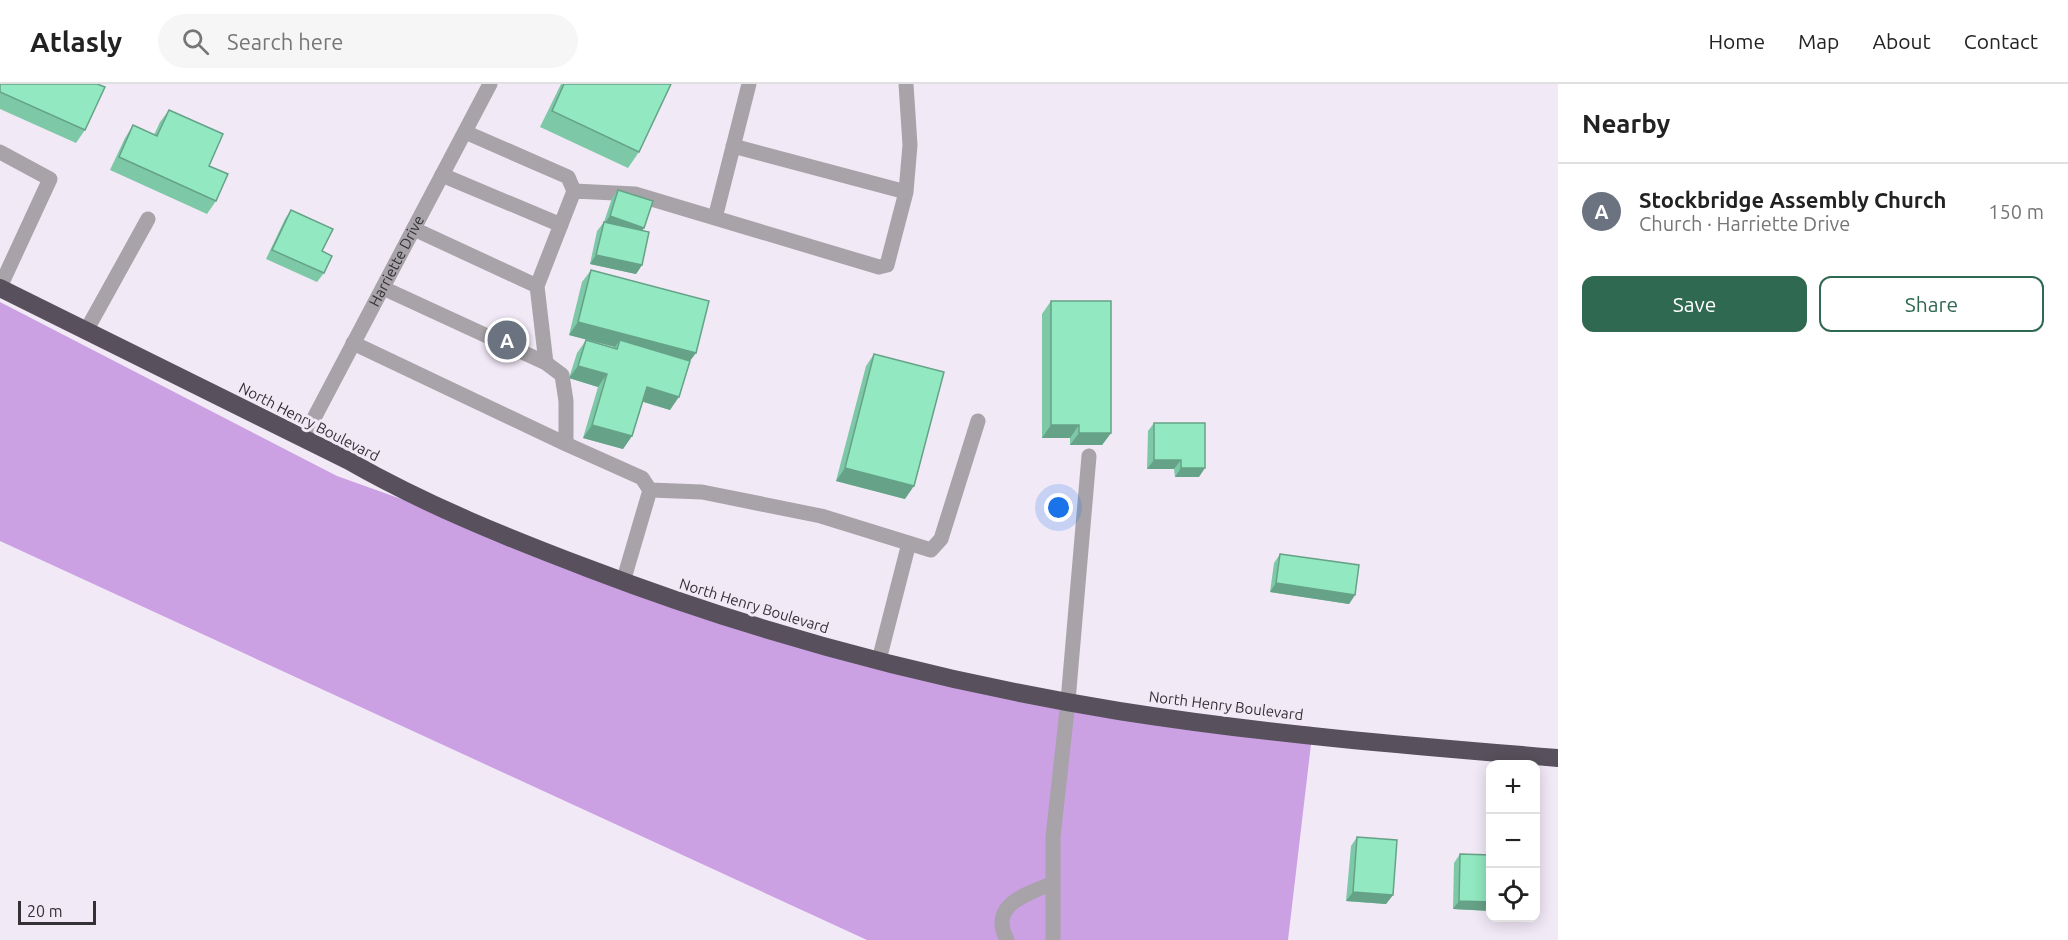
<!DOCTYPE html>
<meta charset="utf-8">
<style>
:root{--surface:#fff;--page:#f6f6f6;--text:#222;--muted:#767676;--line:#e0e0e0;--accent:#306951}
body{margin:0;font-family:Ubuntu,sans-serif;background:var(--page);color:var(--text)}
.controls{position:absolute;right:18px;bottom:18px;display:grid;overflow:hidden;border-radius:12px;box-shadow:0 3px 15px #0003}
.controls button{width:54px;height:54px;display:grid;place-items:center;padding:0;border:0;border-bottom:2px solid var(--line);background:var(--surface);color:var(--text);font:30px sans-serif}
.scale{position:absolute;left:18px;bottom:15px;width:78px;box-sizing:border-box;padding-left:6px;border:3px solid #343136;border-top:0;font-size:16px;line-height:21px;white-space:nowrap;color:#343136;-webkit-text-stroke:4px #f2e9f7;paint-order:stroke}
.you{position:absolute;left:1059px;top:424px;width:21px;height:21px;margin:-15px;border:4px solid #fff;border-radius:50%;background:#1a73e8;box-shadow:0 0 0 9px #1a73e833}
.badge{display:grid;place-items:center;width:39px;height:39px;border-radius:50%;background:var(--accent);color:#fff;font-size:20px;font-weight:700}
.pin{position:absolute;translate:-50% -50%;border:3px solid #fff;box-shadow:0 2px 6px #0006}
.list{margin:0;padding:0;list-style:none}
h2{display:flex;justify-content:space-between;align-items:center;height:78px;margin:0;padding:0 24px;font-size:26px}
h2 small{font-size:20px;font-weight:400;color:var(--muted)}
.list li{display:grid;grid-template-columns:39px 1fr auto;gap:18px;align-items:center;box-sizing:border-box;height:96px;padding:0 24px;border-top:2px solid var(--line)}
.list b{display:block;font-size:22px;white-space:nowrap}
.list p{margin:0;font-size:20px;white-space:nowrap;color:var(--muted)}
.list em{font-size:20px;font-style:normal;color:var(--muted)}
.actions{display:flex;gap:12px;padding:18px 24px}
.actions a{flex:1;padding:14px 0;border:2px solid var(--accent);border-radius:12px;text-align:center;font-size:21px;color:var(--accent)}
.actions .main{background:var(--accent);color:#fff}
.icon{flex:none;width:33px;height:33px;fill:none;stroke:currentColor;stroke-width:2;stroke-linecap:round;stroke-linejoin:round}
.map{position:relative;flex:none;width:1558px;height:856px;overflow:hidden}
header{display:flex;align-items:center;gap:36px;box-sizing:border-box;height:84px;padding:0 30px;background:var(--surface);border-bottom:2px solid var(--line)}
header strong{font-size:28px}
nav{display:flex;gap:33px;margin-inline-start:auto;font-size:21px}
.search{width:420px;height:54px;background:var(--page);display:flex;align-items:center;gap:15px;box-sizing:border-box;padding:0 21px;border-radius:33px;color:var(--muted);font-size:22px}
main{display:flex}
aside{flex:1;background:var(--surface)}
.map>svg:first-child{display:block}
.forest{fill:#cba1e3}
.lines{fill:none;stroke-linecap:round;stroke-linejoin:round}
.lane{stroke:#a7a3a9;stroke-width:15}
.street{stroke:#a7a3a9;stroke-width:15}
.highway{stroke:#58515d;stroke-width:18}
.wall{fill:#7dc8a6}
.shaded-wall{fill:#66a287}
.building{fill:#91e8c1;stroke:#66a287;stroke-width:1.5}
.labels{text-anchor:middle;stroke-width:6;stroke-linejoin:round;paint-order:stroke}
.street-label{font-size:15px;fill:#343136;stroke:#f2e9f7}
</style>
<header>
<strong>Atlasly</strong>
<div class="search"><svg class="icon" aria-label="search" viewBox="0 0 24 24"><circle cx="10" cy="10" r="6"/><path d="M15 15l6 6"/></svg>Search here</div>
<nav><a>Home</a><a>Map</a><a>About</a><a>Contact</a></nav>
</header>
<main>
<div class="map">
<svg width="1558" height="856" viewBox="0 0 1558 856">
<rect width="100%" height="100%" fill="#f2e9f7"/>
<path class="forest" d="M 0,218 L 337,392 L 639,500 L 1047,622 L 1313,643 L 1288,856 L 867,856 L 0,457 Z"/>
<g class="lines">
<path class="lane" d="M 906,0 L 910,61 L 906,108
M 465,48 L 568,93 L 574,107 L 537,202 L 546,279
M 0,68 L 50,95 L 0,203
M 442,91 L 561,141
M 574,107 L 635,110 L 879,183 L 887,181 L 906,108 L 733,62
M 715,134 L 749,0
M 414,145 L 537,202
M 86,247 L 148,135
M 353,259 L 566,360 L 566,317 L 562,291 L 546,279 L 383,204
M 566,360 L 642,394 L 650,406 L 623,498
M 650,406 L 702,408 L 821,432 L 931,466 L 941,455 L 978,337
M 879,576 L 909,459
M 1007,856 C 988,820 1028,810 1053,799
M 1053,856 L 1053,753 L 1068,617 L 1089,372"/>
<path class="street" id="s1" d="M 303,355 L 490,0"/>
<path class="highway" d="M 0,204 L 349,377 C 426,421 508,454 590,485 C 760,550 940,598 1119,627 C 1265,650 1411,662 1558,674"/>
</g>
<path class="wall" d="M 0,0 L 85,46 L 76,59 L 0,25 Z
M 561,0 L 671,0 L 639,68 L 628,84 L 540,43 Z
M 169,26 L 209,82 L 216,117 L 207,130 L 110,86 L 125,54 L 133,41 L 154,51 L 160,38 Z
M 618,106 L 642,147 L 642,181 L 636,190 L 590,180 L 597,147 L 604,138 L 612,114 Z
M 291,126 L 324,189 L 317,198 L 266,175 L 285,135 Z
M 591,186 L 690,277 L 670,326 L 643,318 L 632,352 L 623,365 L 583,354 L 598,303 L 569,294 L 577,269 L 586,256 L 614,264 L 615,263 L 569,251 L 582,198 Z
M 1051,217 L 1111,349 L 1102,361 L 1070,361 L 1070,354 L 1042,354 L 1042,230 Z
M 874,270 L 905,415 L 836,397 L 866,282 Z
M 1154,339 L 1199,393 L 1175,393 L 1174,385 L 1147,385 L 1148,347 Z
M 1280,470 L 1355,511 L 1349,520 L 1270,508 L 1274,479 Z
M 1357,753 L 1393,811 L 1386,820 L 1346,817 L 1351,762 Z
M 1460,770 L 1491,771 L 1491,827 L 1453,825 L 1454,779 Z"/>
<path class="shaded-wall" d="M 610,132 L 644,144 L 638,153 L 603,141 Z
M 596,171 L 642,181 L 636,190 L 590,180 Z
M 578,238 L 696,269 L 687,281 L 620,256 L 615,263 L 569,251 Z
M 578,282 L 607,290 L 598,303 L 569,294 Z
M 647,303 L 679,313 L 670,326 L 638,316 Z
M 592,341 L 632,352 L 623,365 L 583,354 Z
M 1051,341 L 1079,341 L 1070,354 L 1042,354 Z
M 1079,349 L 1111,349 L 1102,361 L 1070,361 Z
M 1154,376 L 1181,376 L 1174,385 L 1147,385 Z
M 845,384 L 914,402 L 905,415 L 836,397 Z
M 1181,384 L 1205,384 L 1199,393 L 1175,393 Z
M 1276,499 L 1355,511 L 1349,520 L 1270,508 Z
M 1353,808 L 1393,811 L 1386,820 L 1346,817 Z
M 1459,817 L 1491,818 L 1491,827 L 1453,825 Z"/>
<path class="building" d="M 0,0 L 97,0 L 105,3 L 85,46 L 0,8 Z
M 564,0 L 671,0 L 639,68 L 552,27 Z
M 169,26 L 223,50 L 209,82 L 228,90 L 216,117 L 119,73 L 133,41 L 157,52 Z
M 618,106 L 653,117 L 644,144 L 610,132 Z
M 291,126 L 333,145 L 322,167 L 332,172 L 324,189 L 272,166 Z
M 604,138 L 649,148 L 642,181 L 596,171 Z
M 591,186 L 709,217 L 696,269 L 578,238 Z
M 1051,217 L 1111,217 L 1111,349 L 1079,349 L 1079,341 L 1051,341 Z
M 586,256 L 617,265 L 620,256 L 690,277 L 679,313 L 647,303 L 632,352 L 592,341 L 607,290 L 578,282 Z
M 874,270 L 944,288 L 914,402 L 845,384 Z
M 1154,339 L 1205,339 L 1205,384 L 1181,384 L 1181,376 L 1154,376 Z
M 1280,470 L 1359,481 L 1355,511 L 1276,499 Z
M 1357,753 L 1397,756 L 1393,811 L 1353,808 Z
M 1460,770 L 1491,771 L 1491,818 L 1459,817 Z"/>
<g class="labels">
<g class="street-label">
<text dy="5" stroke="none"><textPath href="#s1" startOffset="201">Harriette Drive</textPath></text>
<text transform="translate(309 338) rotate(27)" y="5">North Henry Boulevard</text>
<text transform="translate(754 522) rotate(17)" y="5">North Henry Boulevard</text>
<text transform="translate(1226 622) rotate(7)" y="5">North Henry Boulevard</text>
</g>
</g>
</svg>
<div class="controls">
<button>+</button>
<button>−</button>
<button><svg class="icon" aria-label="locate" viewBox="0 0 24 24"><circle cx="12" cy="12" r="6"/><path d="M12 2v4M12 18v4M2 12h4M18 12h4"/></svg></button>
</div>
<div class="scale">20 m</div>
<div class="you"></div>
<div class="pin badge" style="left:507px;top:256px;background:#6b7280">A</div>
</div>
<aside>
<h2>Nearby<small></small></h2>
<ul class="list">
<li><span class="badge" style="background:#6b7280">A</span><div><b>Stockbridge Assembly Church</b><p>Church · Harriette Drive</p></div><em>150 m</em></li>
</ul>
<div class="actions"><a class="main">Save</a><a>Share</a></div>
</aside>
</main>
